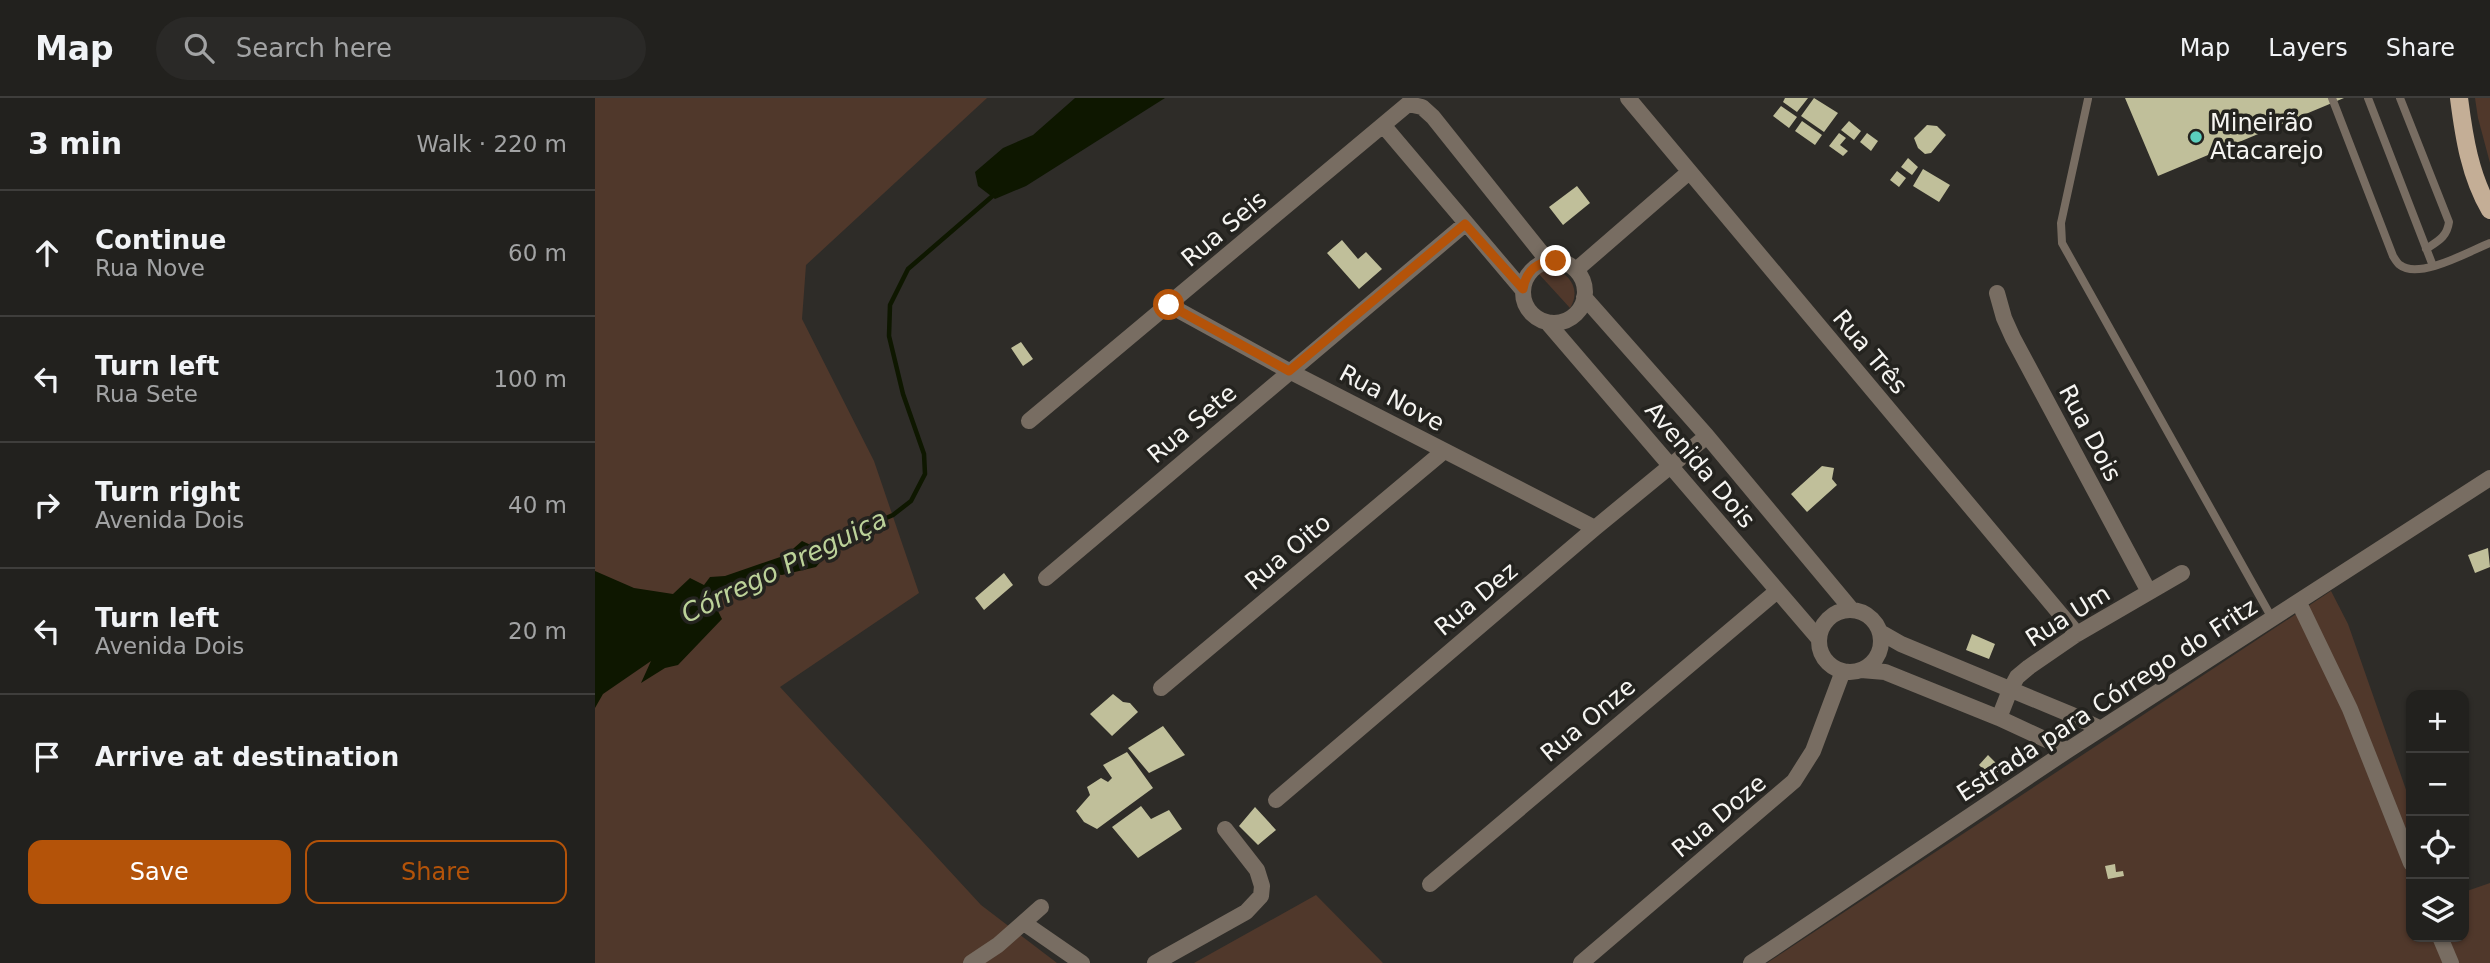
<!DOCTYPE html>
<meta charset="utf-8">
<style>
:root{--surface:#22211e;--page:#2a2927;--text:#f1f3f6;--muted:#a2a3a4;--line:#3f3e3c;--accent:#b45309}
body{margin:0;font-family:"DejaVu Sans",sans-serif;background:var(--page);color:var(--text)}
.controls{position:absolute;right:21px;bottom:21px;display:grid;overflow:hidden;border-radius:14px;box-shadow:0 2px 5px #0004}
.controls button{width:63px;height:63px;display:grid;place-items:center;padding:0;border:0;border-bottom:2px solid var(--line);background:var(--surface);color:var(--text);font:35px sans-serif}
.stop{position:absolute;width:21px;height:21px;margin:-16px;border:5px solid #b45309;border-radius:50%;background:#fff}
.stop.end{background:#b45309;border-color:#fff;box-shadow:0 2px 7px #0008}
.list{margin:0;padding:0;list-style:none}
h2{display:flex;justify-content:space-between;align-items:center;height:91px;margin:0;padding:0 28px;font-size:30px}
h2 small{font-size:23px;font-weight:400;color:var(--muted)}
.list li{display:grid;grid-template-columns:46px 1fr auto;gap:21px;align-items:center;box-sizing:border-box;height:126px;padding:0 28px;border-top:2px solid var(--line)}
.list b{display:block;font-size:26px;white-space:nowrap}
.list p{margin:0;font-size:23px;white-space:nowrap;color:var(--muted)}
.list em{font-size:23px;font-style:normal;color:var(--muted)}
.actions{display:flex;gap:14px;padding:21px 28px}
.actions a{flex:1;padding:16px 0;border:2px solid var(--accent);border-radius:14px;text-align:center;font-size:24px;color:var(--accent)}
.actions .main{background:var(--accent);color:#fff}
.icon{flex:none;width:38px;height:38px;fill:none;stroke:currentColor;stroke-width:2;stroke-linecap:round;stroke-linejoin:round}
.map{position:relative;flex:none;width:1895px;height:865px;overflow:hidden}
header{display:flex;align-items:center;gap:42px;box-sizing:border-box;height:98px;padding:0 35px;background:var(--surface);border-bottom:2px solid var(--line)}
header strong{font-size:33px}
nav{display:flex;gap:38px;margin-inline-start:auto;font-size:24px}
.search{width:490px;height:63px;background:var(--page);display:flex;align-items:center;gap:18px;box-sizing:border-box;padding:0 24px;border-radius:38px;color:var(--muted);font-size:26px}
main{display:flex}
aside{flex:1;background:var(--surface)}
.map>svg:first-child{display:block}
.green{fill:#50382b}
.water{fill:#0e1700}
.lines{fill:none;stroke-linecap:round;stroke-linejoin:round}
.stream{stroke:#0e1700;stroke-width:4.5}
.building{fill:#c0bf9a}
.service{stroke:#786d62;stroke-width:8}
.minor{stroke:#786d62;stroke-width:16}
.primary{stroke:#c4ae96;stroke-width:18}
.route{stroke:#b45309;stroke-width:9}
.poi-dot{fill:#5acebd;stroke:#24231f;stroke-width:2.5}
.labels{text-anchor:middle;stroke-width:7;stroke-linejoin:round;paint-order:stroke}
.poi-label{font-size:24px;fill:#f6f5f2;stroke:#24231f;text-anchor:start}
.street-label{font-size:24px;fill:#f6f5f2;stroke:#24231f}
.water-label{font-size:26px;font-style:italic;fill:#bcd299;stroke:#24231f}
</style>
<header>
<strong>Map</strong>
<div class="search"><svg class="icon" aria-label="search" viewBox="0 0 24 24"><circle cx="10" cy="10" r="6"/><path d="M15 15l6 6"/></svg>Search here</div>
<nav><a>Map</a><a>Layers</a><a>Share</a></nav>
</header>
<main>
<aside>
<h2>3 min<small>Walk · 220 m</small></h2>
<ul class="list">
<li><svg class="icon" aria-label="ahead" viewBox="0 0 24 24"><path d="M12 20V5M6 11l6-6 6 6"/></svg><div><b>Continue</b><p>Rua Nove</p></div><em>60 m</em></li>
<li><svg class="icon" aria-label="left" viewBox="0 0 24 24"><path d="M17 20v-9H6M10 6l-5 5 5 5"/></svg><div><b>Turn left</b><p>Rua Sete</p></div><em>100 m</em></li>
<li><svg class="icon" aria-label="right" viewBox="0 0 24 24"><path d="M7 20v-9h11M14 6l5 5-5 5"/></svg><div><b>Turn right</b><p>Avenida Dois</p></div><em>40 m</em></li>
<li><svg class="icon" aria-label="left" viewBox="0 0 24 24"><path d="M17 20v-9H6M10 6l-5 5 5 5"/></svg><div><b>Turn left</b><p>Avenida Dois</p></div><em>20 m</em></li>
<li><svg class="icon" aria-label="arrive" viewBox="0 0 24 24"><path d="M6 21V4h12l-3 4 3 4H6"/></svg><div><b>Arrive at destination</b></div></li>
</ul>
<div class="actions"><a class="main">Save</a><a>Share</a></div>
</aside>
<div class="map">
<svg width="1895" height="865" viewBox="0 0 1895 865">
<rect width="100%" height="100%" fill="#2e2c28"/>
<path class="green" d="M 0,0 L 392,0 L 211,167 L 207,221 L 279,363 L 324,495 L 185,589 L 386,807 L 462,865 L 0,865 Z
M 1880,0 L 1895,0 L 1895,65 L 1883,20 Z
M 957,171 C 976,175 986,193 975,210 L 943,175 Z
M 1736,493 L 1753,526 L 1816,706 L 1816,839 L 1869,839 L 1869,794 L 1895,785 L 1895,865 L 1172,865 Z
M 721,797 L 788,865 L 599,865 Z"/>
<path class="water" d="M 480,0 L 570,0 L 431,88 L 400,101 L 383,88 L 380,74 L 408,50 L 438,37 Z
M 249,437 L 221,469 L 187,477 L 180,476 L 152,499 L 127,494 L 120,507 L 127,521 L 83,567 L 70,570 L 46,585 L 56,563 L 8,596 L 0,610 L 0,473 L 39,490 L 78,496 L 95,480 L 109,487 L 115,479 L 130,478 L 191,457 L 207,443 L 218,448 Z"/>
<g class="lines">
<path class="stream" d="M 241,442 L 298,417 L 316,403 L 330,376 L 329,356 L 308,296 L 294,238 L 295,207 L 313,171 L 401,95"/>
</g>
<path class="building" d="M 1190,0 L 1213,0 L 1202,14 L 1188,4 Z
M 1219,0 L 1243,15 L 1229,34 L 1206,18 Z
M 1530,0 L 1749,0 L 1563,78 Z
M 1186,8 L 1202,19 L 1194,30 L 1178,18 Z
M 1207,23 L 1227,37 L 1220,47 L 1200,33 Z
M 1254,23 L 1266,33 L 1259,42 L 1246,32 Z
M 1332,27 L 1342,28 L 1351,37 L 1336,55 L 1330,56 L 1323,50 L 1319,40 Z
M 1244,35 L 1251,40 L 1245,47 L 1253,53 L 1248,58 L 1234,48 Z
M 1272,35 L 1283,43 L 1276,53 L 1265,44 Z
M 1313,60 L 1323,69 L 1317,77 L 1306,69 Z
M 1328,71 L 1355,87 L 1344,104 L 1318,88 Z
M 1302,73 L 1311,80 L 1304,89 L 1295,82 Z
M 982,88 L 995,105 L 968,127 L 954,109 Z
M 747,142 L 763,161 L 771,154 L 787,171 L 764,191 L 732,155 Z
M 426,244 L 438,261 L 428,268 L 416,250 Z
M 1227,368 L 1239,370 L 1237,381 L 1242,387 L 1212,414 L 1196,396 Z
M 1893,450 L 1895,469 L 1880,475 L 1873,457 Z
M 409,475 L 418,487 L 389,512 L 380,500 Z
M 1377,536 L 1400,546 L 1394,561 L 1371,552 Z
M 518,596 L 528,604 L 535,605 L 543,614 L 517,638 L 495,616 Z
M 568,628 L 590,657 L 554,675 L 533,650 Z
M 532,654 L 558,690 L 502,731 L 489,724 L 481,713 L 495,697 L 492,689 L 506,680 L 513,684 L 517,680 L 508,667 Z
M 1393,657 L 1406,670 L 1397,680 L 1384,667 Z
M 546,708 L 556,721 L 574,712 L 587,731 L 543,760 L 517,729 Z
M 660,709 L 681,732 L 663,747 L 644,728 Z
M 1520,766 L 1521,774 L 1528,773 L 1529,778 L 1513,781 L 1510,768 Z"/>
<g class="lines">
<path class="service" d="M 1737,0 L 1798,158 C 1800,161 1802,165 1805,167 C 1824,182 1875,153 1895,145
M 1773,0 L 1838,168
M 1805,0 L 1854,124 C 1852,139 1843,143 1831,151
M 1493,1 L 1466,125 L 1467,145 L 1678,522"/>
<path class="minor" d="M 1033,0 L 1482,536
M 788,27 L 927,191
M928 194a31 31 0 1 1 62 0a31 31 0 1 1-62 0Z
M 981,172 L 1094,74
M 1402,195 L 1409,220 L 1418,240 L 1554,494
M 989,199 L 1112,338 L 1257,512
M 574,207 L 694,273 L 1000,430
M 952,224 L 1224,541
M 434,323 L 813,6 L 827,9 L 838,19 L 953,163
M 451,480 L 870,126
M 1704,505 L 1755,611 L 1816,765
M1224 543a31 31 0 1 1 62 0a31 31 0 1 1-62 0Z
M 1285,534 L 1306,546 L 1477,617 L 1506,631
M 1266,572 L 1290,574 L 1404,620 L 1473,652
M 566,590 L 849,353
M 1404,620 L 1415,592 L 1422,579 L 1434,569 L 1482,536 L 1587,475
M 681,702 L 1000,430 L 1112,338
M 835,786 L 1182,493
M 429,825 L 487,865
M 1845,839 L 1856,865
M 376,865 L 403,847 L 446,809
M 560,865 L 651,814 L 666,798 L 667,788 L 662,772 L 630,731
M 986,865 L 1199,683 L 1218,653 L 1248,573
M 1156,865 L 1473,652 L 1895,380"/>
<path class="primary" d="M 1864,0 C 1869,39 1875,78 1895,112"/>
</g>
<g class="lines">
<path class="route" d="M 574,207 L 694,273 L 870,126 L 928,191 C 931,173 942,163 961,163"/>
</g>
<circle class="poi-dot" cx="1601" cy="39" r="7"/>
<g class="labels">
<g class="poi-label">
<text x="1615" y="33">Mineirão<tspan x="1615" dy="28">Atacarejo</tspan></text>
</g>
<g class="street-label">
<text transform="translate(629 131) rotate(-40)" y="8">Rua Seis</text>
<text transform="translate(1275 254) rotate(50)" y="8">Rua Três</text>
<text transform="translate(797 300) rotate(28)" y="8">Rua Nove</text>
<text transform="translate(597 326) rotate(-40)" y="8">Rua Sete</text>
<text transform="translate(1495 335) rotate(62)" y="8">Rua Dois</text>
<text transform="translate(1105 367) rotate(50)" y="8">Avenida Dois</text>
<text transform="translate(693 454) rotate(-40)" y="8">Rua Oito</text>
<text transform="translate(881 501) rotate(-40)" y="8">Rua Dez</text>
<text transform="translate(1473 518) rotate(-32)" y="8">Rua Um</text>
<text transform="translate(1512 602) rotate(-33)" y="8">Estrada para Córrego do Fritz</text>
<text transform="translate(993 622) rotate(-40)" y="8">Rua Onze</text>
<text transform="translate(1124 718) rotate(-40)" y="8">Rua Doze</text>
</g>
<g class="water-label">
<text transform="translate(189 468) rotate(-26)" y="9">Córrego Preguiça</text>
</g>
</g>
</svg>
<div class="controls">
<button>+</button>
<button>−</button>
<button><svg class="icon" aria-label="locate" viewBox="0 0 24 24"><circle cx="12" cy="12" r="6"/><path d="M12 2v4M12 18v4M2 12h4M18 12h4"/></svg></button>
<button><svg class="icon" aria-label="layers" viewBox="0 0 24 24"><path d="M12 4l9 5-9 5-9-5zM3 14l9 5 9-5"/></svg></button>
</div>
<div class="stop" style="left:574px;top:207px"></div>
<div class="stop end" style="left:961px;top:163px"></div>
</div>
</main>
